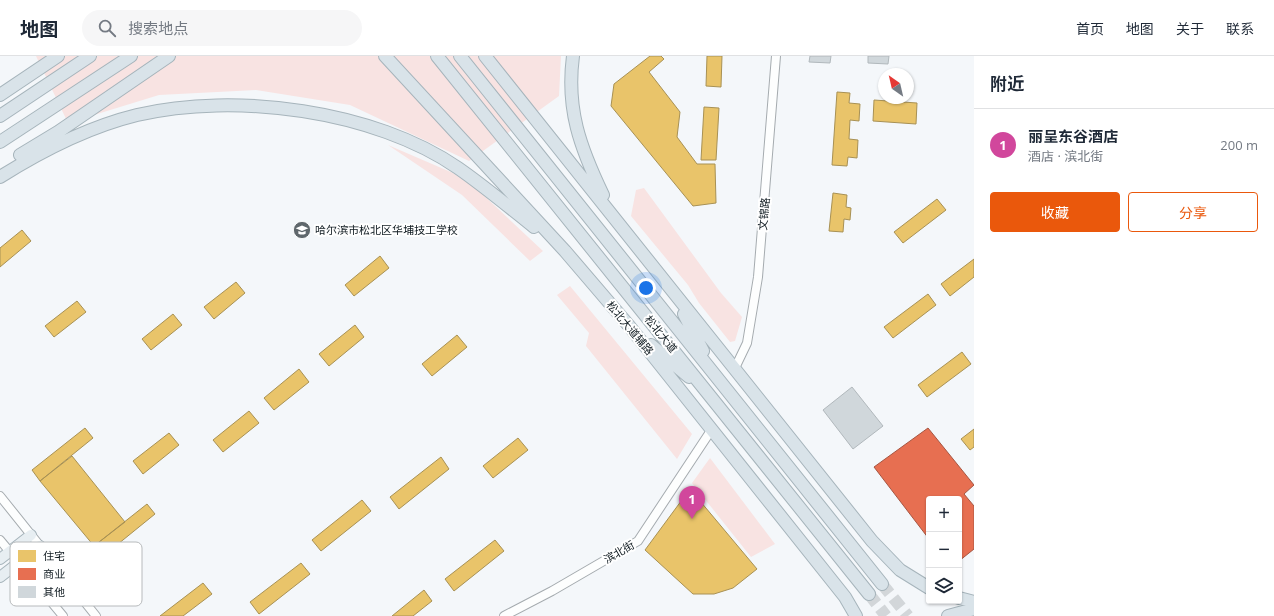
<!DOCTYPE html>
<html lang="zh">
<meta charset="utf-8">
<style>
:root{--surface:#fff;--page:#f6f6f7;--text:#1f2937;--muted:#747a83;--line:#e0e1e3;--accent:#ea580c}
body{margin:0;font-family:"Open Sans","Noto Sans SC",sans-serif;background:var(--page);color:var(--text)}
.controls{position:absolute;right:12px;bottom:12px;display:grid;overflow:hidden;border-radius:4px;box-shadow:0 1px 3px #0004}
.controls button{width:36px;height:36px;display:grid;place-items:center;padding:0;border:0;border-bottom:1px solid var(--line);background:var(--surface);color:var(--text);font:20px sans-serif}
.compass{position:absolute;left:878px;top:12px;width:36px;height:36px;border-radius:50%;background:var(--surface);box-shadow:0 1px 3px #0004;rotate:326deg}
.you{position:absolute;left:646px;top:232px;width:14px;height:14px;margin:-10px;border:3px solid #fff;border-radius:50%;background:#1a73e8;box-shadow:0 0 0 6px #1a73e833}
.badge{display:grid;place-items:center;width:26px;height:26px;border-radius:50%;background:var(--accent);color:#fff;font-size:13px;font-weight:700}
.pin{position:absolute;translate:-50% -33px;filter:drop-shadow(0 1px 2px #0008)}
.pin::after{content:'';position:absolute;top:21px;width:14px;height:12px;background:inherit;clip-path:polygon(0 0,100% 0,50% 100%)}
.list{margin:0;padding:0;list-style:none}
h2{display:flex;justify-content:space-between;align-items:center;height:52px;margin:0;padding:0 16px;font-size:17px}
h2 small{font-size:13px;font-weight:400;color:var(--muted)}
.list li{display:grid;grid-template-columns:26px 1fr auto;gap:12px;align-items:center;box-sizing:border-box;height:72px;padding:0 16px;border-top:1px solid var(--line)}
.list b{display:block;font-size:15px;white-space:nowrap}
.list p{margin:0;font-size:13px;white-space:nowrap;color:var(--muted)}
.list em{font-size:13px;font-style:normal;color:var(--muted)}
.actions{display:flex;gap:8px;padding:12px 16px}
.actions a{flex:1;padding:9px 0;border:1px solid var(--accent);border-radius:4px;text-align:center;font-size:14px;color:var(--accent)}
.actions .main{background:var(--accent);color:#fff}
.icon{flex:none;width:22px;height:22px;fill:none;stroke:currentColor;stroke-width:2;stroke-linecap:round;stroke-linejoin:round}
.map{position:relative;flex:none;width:974px;height:560px;overflow:hidden}
header{display:flex;align-items:center;gap:24px;box-sizing:border-box;height:56px;padding:0 20px;background:var(--surface);border-bottom:1px solid var(--line)}
header strong{font-size:19px}
nav{display:flex;gap:22px;margin-inline-start:auto;font-size:14px}
.search{width:280px;height:36px;background:var(--page);display:flex;align-items:center;gap:10px;box-sizing:border-box;padding:0 14px;border-radius:22px;color:var(--muted);font-size:15px}
main{display:flex}
aside{flex:1;background:var(--surface)}
.map>svg:first-child{display:block}
.green{fill:#f8e3e2}
.homes{fill:#e9c46a;stroke:#a89154}
.shops{fill:#e76f51;stroke:#a65642}
.building{fill:#d0d7db;stroke:#b1b8bc}
.lines{fill:none;stroke-linecap:round;stroke-linejoin:round}
.highway-tunnel{stroke:#d2d6d9;stroke-width:12;stroke-dasharray:12 6;stroke-linecap:butt}
.minor-casing{stroke:#a5abaf;stroke-width:10}
.major-casing{stroke:#a6b4bb;stroke-width:12}
.highway-casing{stroke:#a6b4bb;stroke-width:14}
.minor{stroke:#fdfefe;stroke-width:8}
.major{stroke:#e7eef2;stroke-width:10}
.highway{stroke:#d9e3e9;stroke-width:12}
.labels{text-anchor:middle;stroke-width:4;stroke-linejoin:round;paint-order:stroke}
.street-label{font-size:11px;fill:#0f1a20;stroke:#fff}
.poi-label{font-size:11px;fill:#0f1a20;stroke:#fff;text-anchor:start}
.key{fill:#fff;stroke:#b7babc;stroke-width:1}
.key-label{font-size:11px;fill:#0f1a20}
</style>
<header>
<strong>地图</strong>
<div class="search"><svg class="icon" aria-label="search" viewBox="0 0 24 24"><circle cx="10" cy="10" r="6"/><path d="M15 15l6 6"/></svg>搜索地点</div>
<nav><a>首页</a><a>地图</a><a>关于</a><a>联系</a></nav>
</header>
<main>
<div class="map">
<svg width="974" height="560" viewBox="0 0 974 560">
<rect width="100%" height="100%" fill="#f4f7fa"/>
<path class="green" d="M 36,0 L 561,0 L 559,40 L 469,105 L 350,49 L 256,34 L 159,39 L 68,67 Z
M 388,89 L 453,117 L 478,134 L 543,195 L 530,205 L 462,139 Z
M 644,132 L 721,237 L 742,261 L 735,285 L 730,286 L 699,247 L 688,229 L 631,160 L 636,134 Z
M 570,230 L 692,378 L 677,403 L 586,290 L 589,277 L 557,239 Z
M 710,402 L 775,488 L 751,501 L 692,427 Z"/>
<path class="homes" d="M 650,0 L 661,0 L 664,3 L 649,16 L 680,56 L 677,81 L 697,108 L 715,108 L 716,147 L 693,150 L 611,50 L 614,28 Z
M 707,0 L 722,0 L 721,31 L 706,30 Z
M 837,36 L 850,37 L 849,47 L 860,48 L 859,65 L 850,64 L 849,83 L 858,84 L 857,102 L 848,101 L 847,110 L 832,109 Z
M 874,44 L 917,47 L 916,68 L 873,65 Z
M 704,51 L 719,52 L 716,104 L 701,104 Z
M 833,137 L 847,139 L 846,151 L 851,152 L 850,164 L 844,163 L 843,176 L 829,175 Z
M 937,143 L 946,154 L 903,187 L 894,176 Z
M 22,174 L 31,185 L 0,211 L 0,192 Z
M 380,200 L 389,212 L 354,240 L 345,229 Z
M 974,203 L 974,221 L 950,240 L 941,228 Z
M 236,226 L 245,237 L 214,263 L 204,251 Z
M 928,238 L 936,249 L 893,282 L 884,271 Z
M 77,245 L 86,256 L 54,281 L 45,270 Z
M 173,258 L 182,269 L 151,294 L 142,283 Z
M 355,269 L 364,281 L 329,310 L 319,298 Z
M 457,279 L 467,291 L 432,320 L 422,308 Z
M 962,296 L 971,308 L 927,341 L 918,329 Z
M 299,313 L 309,326 L 274,354 L 264,342 Z
M 249,355 L 259,367 L 223,396 L 213,384 Z
M 85,372 L 93,382 L 40,425 L 32,414 Z
M 974,373 L 974,391 L 970,394 L 961,383 Z
M 169,377 L 179,389 L 143,418 L 133,405 Z
M 518,382 L 528,394 L 493,422 L 483,410 Z
M 72,400 L 125,466 L 94,490 L 40,425 Z
M 441,401 L 449,413 L 399,453 L 390,441 Z
M 690,433 L 757,513 L 733,532 L 714,538 L 693,538 L 645,494 Z
M 362,444 L 371,455 L 321,495 L 312,484 Z
M 147,448 L 155,458 L 102,501 L 94,490 Z
M 495,484 L 504,495 L 454,535 L 445,523 Z
M 301,507 L 310,518 L 259,558 L 250,546 Z
M 203,527 L 212,538 L 183,560 L 160,560 Z
M 424,534 L 432,545 L 413,560 L 392,560 Z"/>
<path class="shops" d="M 928,372 L 974,429 L 964,438 L 974,450 L 974,493 L 959,505 L 959,443 L 929,443 L 929,483 L 874,411 Z"/>
<path class="building" d="M 810,0 L 831,0 L 830,7 L 809,6 Z
M 868,0 L 889,0 L 888,8 L 868,7 Z
M 852,331 L 883,370 L 853,393 L 823,354 Z"/>
<g class="lines">
<path class="highway-tunnel" d="M 882,528 L 908,560
M 869,538 L 886,560"/>
<defs>
<path id="minor" d="M 735,312 L 747,287 L 758,221 L 776,0
M 0,440 L 96,560
M 0,484 L 63,560
M 504,560 L 552,535 L 638,485 L 712,373"/>
<path id="major" d="M 0,503 L 31,479
M 0,521 L 40,490"/>
<path id="highway" d="M 385,0 L 565,195 L 630,271 L 845,541 L 856,560
M 437,0 L 869,538
M 460,0 L 882,528
M 485,0 L 872,485 L 900,514 L 929,532
M 573,0 C 566,53 580,91 603,139
M 0,39 L 58,0
M 0,60 L 90,0
M 0,86 L 131,0
M 20,99 L 58,76 L 169,0
M 0,121 C 43,94 88,71 137,59 C 235,36 374,54 458,112 C 484,130 509,151 534,171
M 684,258 L 703,295
M 651,289 L 689,321
M 959,542 L 974,546
M 948,560 L 974,553"/>
</defs>
<use href="#minor" class="minor-casing"/>
<use href="#major" class="major-casing"/>
<use href="#highway" class="highway-casing"/>
<use href="#minor" class="minor"/>
<use href="#major" class="major"/>
<use href="#highway" class="highway"/>
</g>
<defs>
<symbol id="school-disc" viewBox="-11 -11 22 22"><circle r="9.5" fill="#5f676c" stroke="#fff"/><path d="M0-5L7-2L0 1L-7-2ZM-4 1L0 2.5L4 1V4Q0 6-4 4Z" fill="#fff"/></symbol>
</defs>
<g fill-rule="evenodd">
<use href="#school-disc" x="292" y="164" width="20" height="20"/>
</g>
<g class="labels">
<g class="street-label">
<text transform="translate(764 158) rotate(-85)" y="4">文锦路</text>
<text transform="translate(630 272) rotate(50)" y="4">松北大道辅路</text>
<text transform="translate(661 278) rotate(51)" y="4">松北大道</text>
<text transform="translate(619 496) rotate(-30)" y="4">滨北街</text>
</g>
<g class="poi-label">
<text x="315" y="178">哈尔滨市松北区华埔技工学校</text>
</g>
</g>
<rect x="10" y="486" width="132" height="64" rx="6" class="key"/>
<rect x="18" y="494" width="18" height="12" fill="#e9c46a"/>
<rect x="18" y="512" width="18" height="12" fill="#e76f51"/>
<rect x="18" y="530" width="18" height="12" fill="#d0d7db"/>
<g class="key-label">
<text x="43" y="504">住宅</text>
<text x="43" y="522">商业</text>
<text x="43" y="540">其他</text>
</g>
</svg>
<div class="controls">
<button>+</button>
<button>−</button>
<button><svg class="icon" aria-label="layers" viewBox="0 0 24 24"><path d="M12 4l9 5-9 5-9-5zM3 14l9 5 9-5"/></svg></button>
</div>
<svg class="compass" viewBox="-18 -18 36 36"><path d="M0-13l5 13h-10z" fill="#e53935"/><path d="M0 13l5-13h-10z" fill="#747a83"/></svg>
<div class="you"></div>
<div class="pin badge" style="left:692px;top:463px;background:#d1479c">1</div>
</div>
<aside>
<h2>附近<small></small></h2>
<ul class="list">
<li><span class="badge" style="background:#d1479c">1</span><div><b>丽呈东谷酒店</b><p>酒店 · 滨北街</p></div><em>200 m</em></li>
</ul>
<div class="actions"><a class="main">收藏</a><a>分享</a></div>
</aside>
</main>
